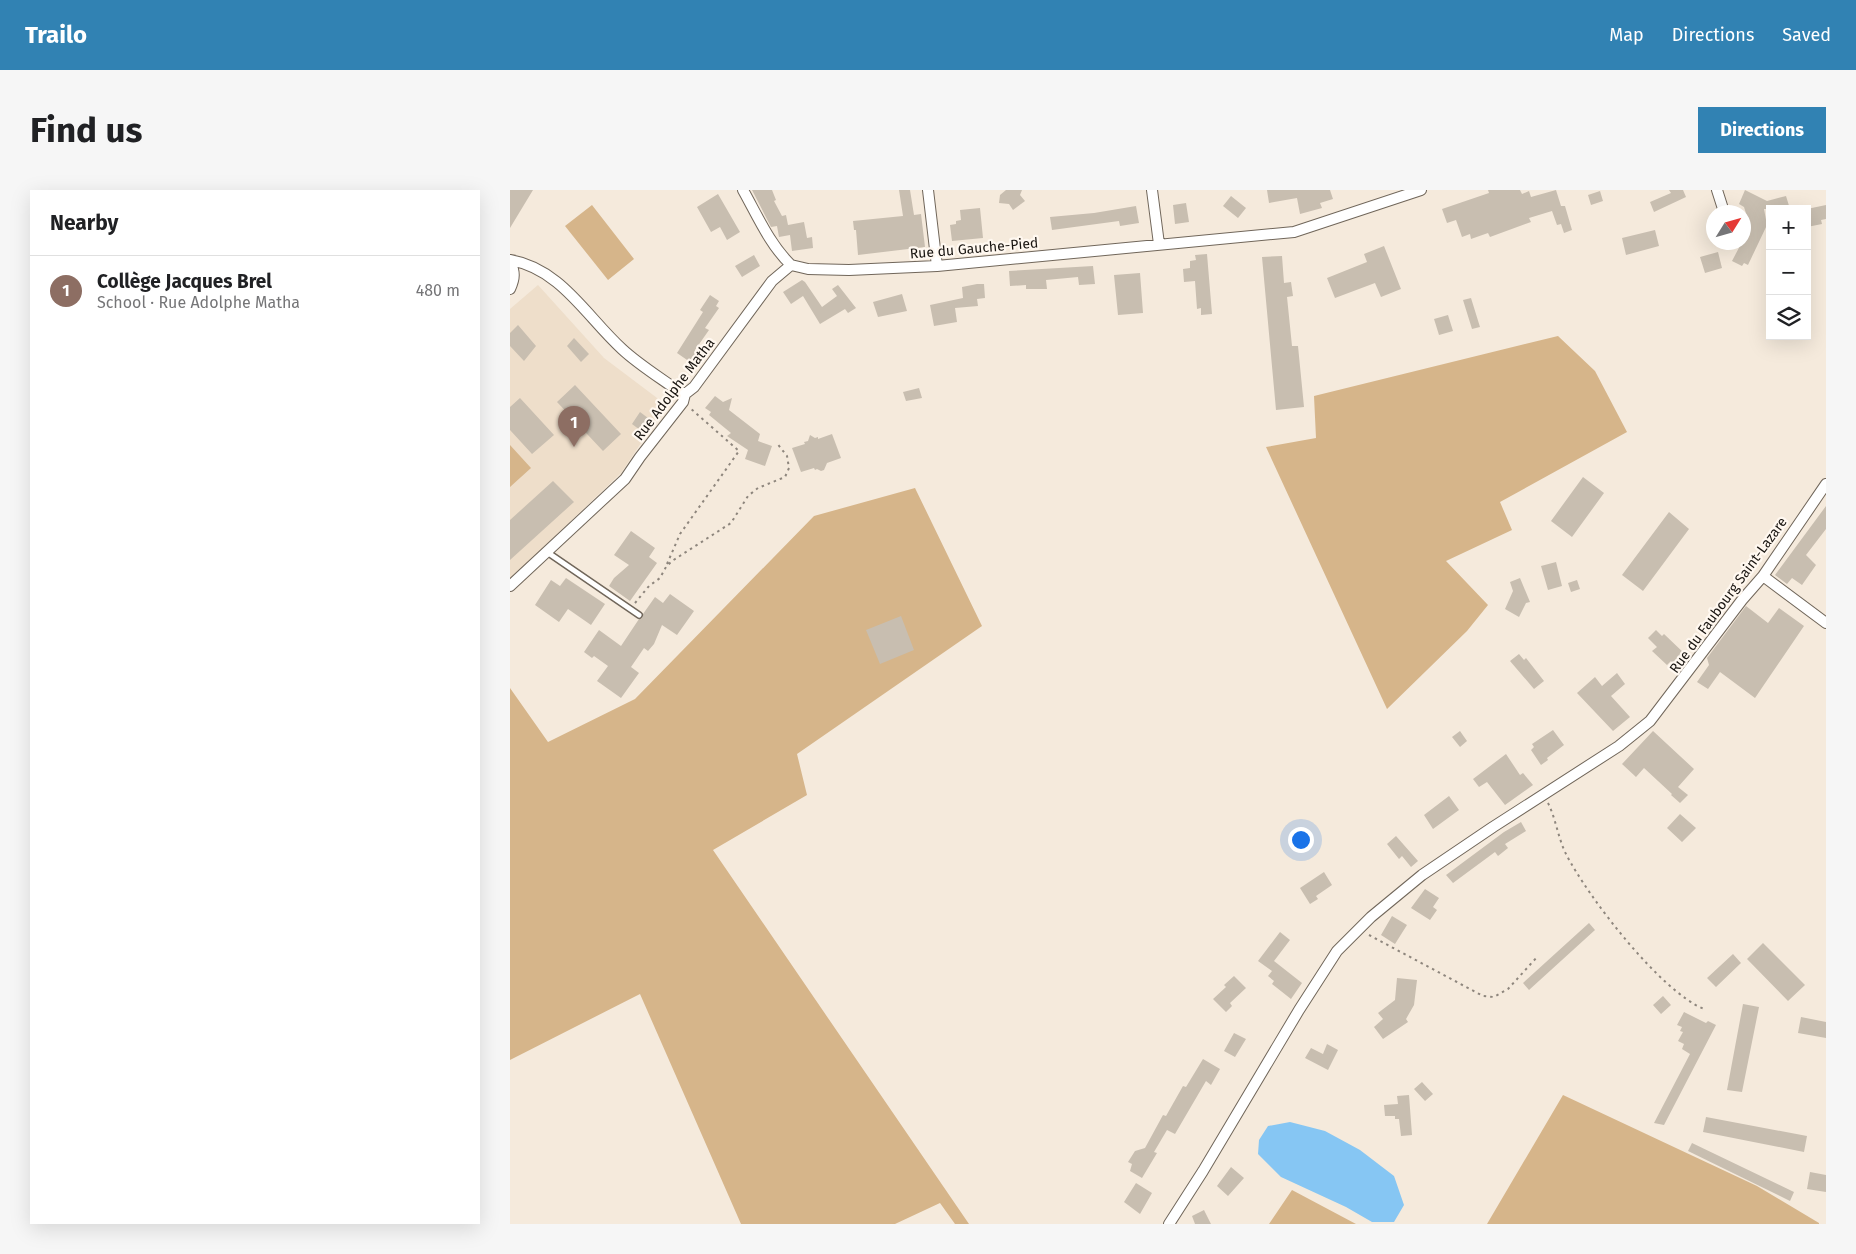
<!DOCTYPE html>
<meta charset="utf-8">
<style>
:root{--surface:#fff;--page:#f6f6f6;--text:#202124;--muted:#757577;--line:#e0e0e0;--accent:#3182b3}
body{margin:0;font-family:"Fira Sans",sans-serif;background:var(--page);color:var(--text)}
.controls{position:absolute;right:15px;top:15px;display:grid;overflow:hidden;border-radius:0px;box-shadow:0 5px 20px #0002}
.controls button{width:45px;height:45px;display:grid;place-items:center;padding:0;border:0;border-bottom:1px solid var(--line);background:var(--surface);color:var(--text);font:25px sans-serif}
.compass{position:absolute;left:1196px;top:15px;width:45px;height:45px;border-radius:50%;background:var(--surface);box-shadow:0 5px 20px #0002;rotate:53deg}
.you{position:absolute;left:790px;top:649px;width:18px;height:18px;margin:-12px;border:4px solid #fff;border-radius:50%;background:#1a73e8;box-shadow:0 0 0 8px #1a73e833}
.badge{display:grid;place-items:center;width:32px;height:32px;border-radius:50%;background:var(--accent);color:#fff;font-size:16px;font-weight:700}
.pin{position:absolute;translate:-50% -41px;filter:drop-shadow(0 1px 2px #0008)}
.pin::after{content:'';position:absolute;top:26px;width:18px;height:15px;background:inherit;clip-path:polygon(0 0,100% 0,50% 100%)}
.list{margin:0;padding:0;list-style:none}
h2{display:flex;justify-content:space-between;align-items:center;height:65px;margin:0;padding:0 20px;font-size:21px}
h2 small{font-size:16px;font-weight:400;color:var(--muted)}
.list li{display:grid;grid-template-columns:32px 1fr auto;gap:15px;align-items:center;box-sizing:border-box;height:70px;padding:0 20px;border-top:1px solid var(--line)}
.list b{display:block;font-size:19px;white-space:nowrap}
.list p{margin:0;font-size:16px;white-space:nowrap;color:var(--muted)}
.list em{font-size:16px;font-style:normal;color:var(--muted)}
.icon{flex:none;width:28px;height:28px;fill:none;stroke:currentColor;stroke-width:2;stroke-linecap:round;stroke-linejoin:round}
.map{position:relative;flex:none;width:1316px;height:1034px;overflow:hidden;border-radius:0px}
header{display:flex;align-items:center;gap:30px;box-sizing:border-box;height:70px;padding:0 25px;background:var(--accent);color:#fff}
header strong{font-size:24px}
nav{display:flex;gap:28px;margin-inline-start:auto;font-size:18px}
.intro{display:flex;align-items:center;justify-content:space-between;box-sizing:border-box;height:120px;padding:0 30px}
h1{margin:0;font-size:35px}
.button{padding:12px 22px;border-radius:0px;background:var(--accent);color:#fff;font-size:18px;font-weight:700}
main{display:flex;gap:30px;padding:0 30px}
aside{flex:1;background:var(--surface);border-radius:0px;box-shadow:0 5px 20px #0002}
.map>svg:first-child{display:block}
.built{fill:#eedeca}
.green{fill:#d6b58a}
.water{fill:#86c6f3}
.building{fill:#c8beb0}
.lines{fill:none;stroke-linecap:round;stroke-linejoin:round}
.lane-casing{stroke:#70665a;stroke-width:8}
.street-casing{stroke:#70665a;stroke-width:12}
.path{stroke:#8e867d;stroke-width:2;stroke-dasharray:2.5 4;stroke-linecap:butt}
.lane{stroke:#fff;stroke-width:5}
.street{stroke:#fff;stroke-width:10}
.labels{text-anchor:middle;stroke-width:4.5;stroke-linejoin:round;paint-order:stroke}
.street-label{font-size:14px;fill:#181410;stroke:#fff8f0}
</style>
<header>
<strong>Trailo</strong>
<nav><a>Map</a><a>Directions</a><a>Saved</a></nav>
</header>
<div class="intro"><h1>Find us</h1><a class="button">Directions</a></div>
<main>
<aside>
<h2>Nearby<small></small></h2>
<ul class="list">
<li><span class="badge" style="background:#8d6e63">1</span><div><b>Collège Jacques Brel</b><p>School · Rue Adolphe Matha</p></div><em>480 m</em></li>
</ul>
</aside>
<div class="map">
<svg width="1316" height="1034" viewBox="0 0 1316 1034">
<rect width="100%" height="100%" fill="#f5eadc"/>
<path class="built" d="M 28,95 L 94,168 L 159,217 L 145,232 L 111,283 L 0,389 L 0,119 Z"/>
<path class="green" d="M 82,15 L 124,69 L 98,90 L 55,36 Z
M 1048,146 L 1085,181 L 1117,242 L 990,312 L 1002,340 L 936,371 L 978,415 L 957,441 L 877,519 L 756,257 L 806,248 L 804,206 Z
M 0,255 L 21,278 L 0,297 Z
M 405,298 L 472,436 L 287,564 L 297,605 L 203,660 L 459,1034 L 445,1034 L 430,1013 L 385,1034 L 231,1034 L 130,804 L 0,870 L 0,498 L 38,552 L 125,509 L 304,326 Z
M 1053,905 L 1247,996 L 1309,1033 L 1309,1034 L 977,1034 Z
M 782,1000 L 846,1034 L 759,1034 Z"/>
<path class="water" d="M 780,932 L 815,941 L 850,960 L 884,986 L 894,1015 L 884,1032 L 862,1032 L 836,1017 L 771,987 L 748,964 L 749,950 L 758,936 Z"/>
<path class="building" d="M 0,0 L 23,0 L 0,38 Z
M 242,0 L 262,0 L 266,10 L 264,11 L 272,26 L 276,25 L 278,35 L 294,32 L 297,48 L 302,47 L 303,58 L 282,61 L 280,45 L 269,47 L 267,36 L 261,37 Z
M 389,0 L 400,0 L 404,25 L 411,24 L 415,57 L 348,65 L 346,40 L 344,40 L 343,31 L 393,26 Z
M 496,0 L 512,0 L 510,5 L 515,11 L 503,20 L 499,14 L 489,13 L 490,5 Z
M 757,0 L 820,0 L 823,9 L 810,13 L 812,18 L 790,24 L 787,8 L 759,13 Z
M 978,0 L 1010,0 L 1012,4 L 1019,1 L 1021,7 L 1046,0 L 1051,16 L 1055,16 L 1062,40 L 1054,43 L 1051,34 L 1047,35 L 1042,21 L 1019,28 L 1021,32 L 980,47 L 978,43 L 961,49 L 960,44 L 952,47 L 946,30 L 937,33 L 932,19 L 979,3 Z
M 1159,0 L 1173,0 L 1176,7 L 1144,22 L 1140,12 L 1161,3 Z
M 1235,0 L 1257,11 L 1276,6 L 1280,19 L 1254,19 L 1257,35 L 1238,75 L 1234,73 L 1232,76 L 1222,71 L 1232,52 L 1234,52 L 1234,49 L 1240,36 L 1234,17 L 1229,14 Z
M 1090,1 L 1093,11 L 1081,15 L 1078,5 Z
M 208,4 L 230,42 L 217,50 L 210,37 L 201,42 L 187,17 Z
M 721,6 L 736,18 L 728,28 L 713,16 Z
M 676,13 L 679,32 L 665,34 L 663,15 Z
M 1316,15 L 1316,29 L 1311,30 L 1312,34 L 1297,37 L 1297,19 Z
M 626,16 L 629,33 L 610,36 L 609,31 L 542,40 L 540,27 L 584,23 Z
M 470,18 L 473,48 L 442,51 L 440,35 L 446,34 L 446,31 L 451,30 L 450,20 Z
M 1145,40 L 1149,56 L 1116,65 L 1112,48 Z
M 874,56 L 891,99 L 871,107 L 865,93 L 825,108 L 817,88 L 857,72 L 854,64 Z
M 1208,62 L 1212,78 L 1195,83 L 1190,67 Z
M 697,64 L 702,124 L 691,125 L 691,118 L 687,119 L 685,91 L 674,92 L 673,79 L 680,78 L 680,71 L 686,70 L 685,65 Z
M 244,65 L 250,76 L 232,87 L 225,76 Z
M 772,66 L 774,93 L 781,92 L 783,106 L 777,107 L 782,156 L 788,156 L 794,217 L 766,220 L 752,67 Z
M 583,76 L 585,94 L 569,95 L 568,87 L 536,90 L 537,99 L 516,99 L 516,95 L 500,96 L 499,81 Z
M 630,83 L 633,123 L 608,125 L 604,85 Z
M 292,90 L 295,92 L 312,117 L 327,106 L 322,99 L 328,95 L 346,118 L 338,123 L 335,119 L 310,134 L 293,106 L 281,114 L 273,102 Z
M 467,94 L 474,94 L 475,108 L 467,109 L 468,116 L 445,118 L 447,132 L 424,136 L 420,115 L 453,108 L 452,97 Z
M 392,104 L 397,121 L 368,127 L 363,112 Z
M 200,105 L 209,111 L 206,116 L 209,118 L 195,138 L 199,140 L 185,160 L 187,162 L 180,172 L 167,163 L 193,122 L 190,120 Z
M 961,108 L 970,137 L 962,139 L 953,110 Z
M 938,125 L 943,141 L 929,145 L 924,129 Z
M 8,135 L 26,156 L 14,171 L 0,156 L 0,143 Z
M 64,148 L 79,164 L 71,172 L 57,156 Z
M 65,195 L 111,244 L 93,261 L 47,212 Z
M 409,198 L 412,208 L 396,211 L 393,202 Z
M 205,206 L 213,212 L 222,208 L 219,220 L 250,244 L 248,251 L 262,256 L 255,276 L 235,269 L 238,260 L 217,246 L 221,243 L 199,225 L 201,222 L 195,218 Z
M 10,208 L 44,245 L 22,264 L 0,240 L 0,217 Z
M 130,222 L 138,228 L 130,240 L 122,234 Z
M 322,244 L 331,268 L 317,273 L 314,280 L 311,281 L 307,279 L 305,280 L 304,278 L 291,282 L 282,258 L 295,254 L 294,252 L 298,251 L 300,245 L 305,248 L 308,247 L 308,249 Z
M 1073,287 L 1094,303 L 1062,347 L 1041,331 Z
M 43,291 L 64,312 L 0,370 L 0,330 Z
M 1316,316 L 1316,339 L 1296,365 L 1306,375 L 1292,395 L 1282,388 L 1277,394 L 1265,385 Z
M 1159,322 L 1179,339 L 1133,401 L 1112,385 Z
M 121,341 L 145,358 L 139,367 L 147,373 L 120,411 L 99,396 L 104,388 L 119,375 L 104,365 Z
M 1046,372 L 1052,396 L 1038,400 L 1031,376 Z
M 56,388 L 95,414 L 81,435 L 58,419 L 49,432 L 25,415 L 41,390 L 50,396 Z
M 1010,388 L 1020,412 L 1016,413 L 1009,427 L 995,419 L 1003,401 L 1000,392 Z
M 1067,390 L 1070,399 L 1061,402 L 1058,393 Z
M 160,404 L 184,421 L 167,445 L 152,435 L 144,454 L 138,461 L 134,458 L 121,477 L 129,483 L 111,508 L 87,491 L 98,476 L 84,466 L 82,468 L 74,462 L 89,440 L 111,456 L 129,429 L 132,428 L 133,424 L 145,407 L 153,413 Z
M 1236,416 L 1258,433 L 1269,418 L 1294,436 L 1245,508 L 1210,482 L 1198,499 L 1187,492 L 1199,475 L 1197,468 Z
M 391,426 L 404,460 L 370,474 L 356,440 Z
M 1146,440 L 1152,446 L 1154,444 L 1176,465 L 1167,477 L 1161,471 L 1157,475 L 1142,461 L 1147,457 L 1138,448 Z
M 1009,464 L 1014,470 L 1016,468 L 1034,491 L 1024,499 L 1000,471 Z
M 1107,483 L 1115,494 L 1101,506 L 1120,527 L 1103,541 L 1067,503 L 1085,487 L 1092,496 Z
M 1043,540 L 1054,555 L 1037,568 L 1038,570 L 1031,575 L 1021,560 L 1024,557 L 1022,554 Z
M 950,541 L 957,551 L 950,557 L 942,547 Z
M 1143,541 L 1184,579 L 1168,597 L 1178,605 L 1170,613 L 1161,605 L 1162,604 L 1134,578 L 1126,587 L 1112,574 Z
M 996,564 L 1010,585 L 1013,583 L 1023,595 L 995,615 L 977,592 L 969,597 L 963,589 Z
M 939,606 L 949,620 L 923,639 L 914,625 Z
M 1170,624 L 1186,638 L 1172,652 L 1157,638 Z
M 1011,632 L 1016,641 L 995,654 L 998,658 L 988,666 L 985,662 L 943,693 L 936,685 L 994,642 Z
M 886,646 L 908,671 L 901,677 L 892,666 L 889,669 L 877,654 Z
M 814,682 L 822,695 L 806,706 L 808,709 L 800,714 L 790,698 Z
M 915,699 L 929,708 L 923,717 L 927,720 L 920,730 L 901,718 Z
M 882,726 L 897,735 L 885,754 L 871,745 Z
M 1079,733 L 1085,740 L 1019,800 L 1013,793 Z
M 770,742 L 780,750 L 764,771 L 792,793 L 781,809 L 762,794 L 764,791 L 758,786 L 762,781 L 748,771 Z
M 1253,753 L 1295,795 L 1278,811 L 1237,769 Z
M 1223,764 L 1231,773 L 1206,797 L 1197,788 Z
M 724,786 L 736,798 L 720,813 L 722,816 L 716,822 L 703,809 L 716,797 L 714,795 Z
M 887,788 L 907,790 L 904,815 L 896,829 L 898,832 L 873,849 L 864,837 L 873,829 L 868,823 L 885,810 Z
M 1153,806 L 1161,815 L 1151,824 L 1143,815 Z
M 1233,814 L 1249,817 L 1232,902 L 1217,900 Z
M 1174,822 L 1196,833 L 1198,831 L 1206,835 L 1154,935 L 1144,933 L 1180,864 L 1172,859 L 1174,854 L 1168,851 L 1173,842 L 1170,841 L 1172,837 L 1167,835 Z
M 1291,827 L 1316,832 L 1316,848 L 1288,843 Z
M 724,843 L 736,849 L 725,867 L 714,861 Z
M 817,854 L 828,860 L 818,880 L 795,868 L 801,858 L 813,864 Z
M 693,869 L 710,879 L 701,895 L 696,891 L 665,944 L 657,940 L 644,962 L 647,963 L 632,988 L 620,981 L 622,974 L 618,972 L 625,961 L 635,958 L 653,925 L 656,926 L 673,896 L 676,897 Z
M 912,892 L 923,904 L 915,911 L 904,899 Z
M 899,905 L 902,945 L 891,946 L 889,929 L 885,929 L 885,926 L 875,926 L 874,915 L 888,914 L 887,906 Z
M 1196,927 L 1297,946 L 1294,962 L 1193,942 Z
M 1182,953 L 1284,1002 L 1280,1011 L 1178,961 Z
M 721,977 L 734,988 L 718,1006 L 707,996 Z
M 1300,982 L 1316,985 L 1316,1002 L 1297,999 Z
M 626,993 L 642,1003 L 630,1024 L 614,1012 Z
M 694,1020 L 701,1034 L 685,1034 L 682,1026 Z"/>
<g class="lines">
<defs>
<path id="lane" d="M 37,362 L 129,425"/>
<path id="street" d="M 418,0 L 427,76
M 642,0 L 649,54
M 1207,0 L 1214,22
M 0,70 C 51,79 76,126 112,159 C 128,174 149,187 167,200 L 175,204
M 0,71 C 5,82 5,88 0,99
M 281,75 L 298,79 L 339,80 L 427,76 L 784,42 L 911,0
M 1253,386 L 1316,433
M 0,396 L 115,289 L 130,267 L 173,212 L 175,204 L 184,197 L 262,91 L 281,75 C 260,55 247,25 233,0
M 659,1034 L 693,981 L 789,820 L 827,761 L 861,727 L 912,685 L 983,637 L 1109,556 L 1140,531 L 1232,410 L 1253,386 L 1316,294"/>
</defs>
<use href="#lane" class="lane-casing"/>
<use href="#street" class="street-casing"/>
<path class="path" d="M 157,374 L 170,344 L 229,261 L 180,218
M 125,413 L 139,396 L 150,388 L 156,377 L 162,371 L 221,333 L 238,306 L 248,298 L 275,287 L 279,278 L 277,266 L 266,252
M 1038,613 C 1046,629 1048,648 1056,664 C 1078,707 1150,801 1194,819
M 859,745 L 973,806 L 984,807 L 998,799 L 1028,766"/>
<use href="#lane" class="lane"/>
<use href="#street" class="street"/>
</g>
<g class="labels">
<g class="street-label">
<text transform="translate(464 58) rotate(-5)" y="5">Rue du Gauche-Pied</text>
<text transform="translate(164 199) rotate(-53)" y="5">Rue Adolphe Matha</text>
<text transform="translate(1218 405) rotate(-54)" y="5">Rue du Faubourg Saint-Lazare</text>
</g>
</g>
</svg>
<div class="controls">
<button>+</button>
<button>−</button>
<button><svg class="icon" aria-label="layers" viewBox="0 0 24 24"><path d="M12 4l9 5-9 5-9-5zM3 14l9 5 9-5"/></svg></button>
</div>
<svg class="compass" viewBox="-18 -18 36 36"><path d="M0-13l5 13h-10z" fill="#e53935"/><path d="M0 13l5-13h-10z" fill="#757577"/></svg>
<div class="you"></div>
<div class="pin badge" style="left:64px;top:257px;background:#8d6e63">1</div>
</div>
</main>
